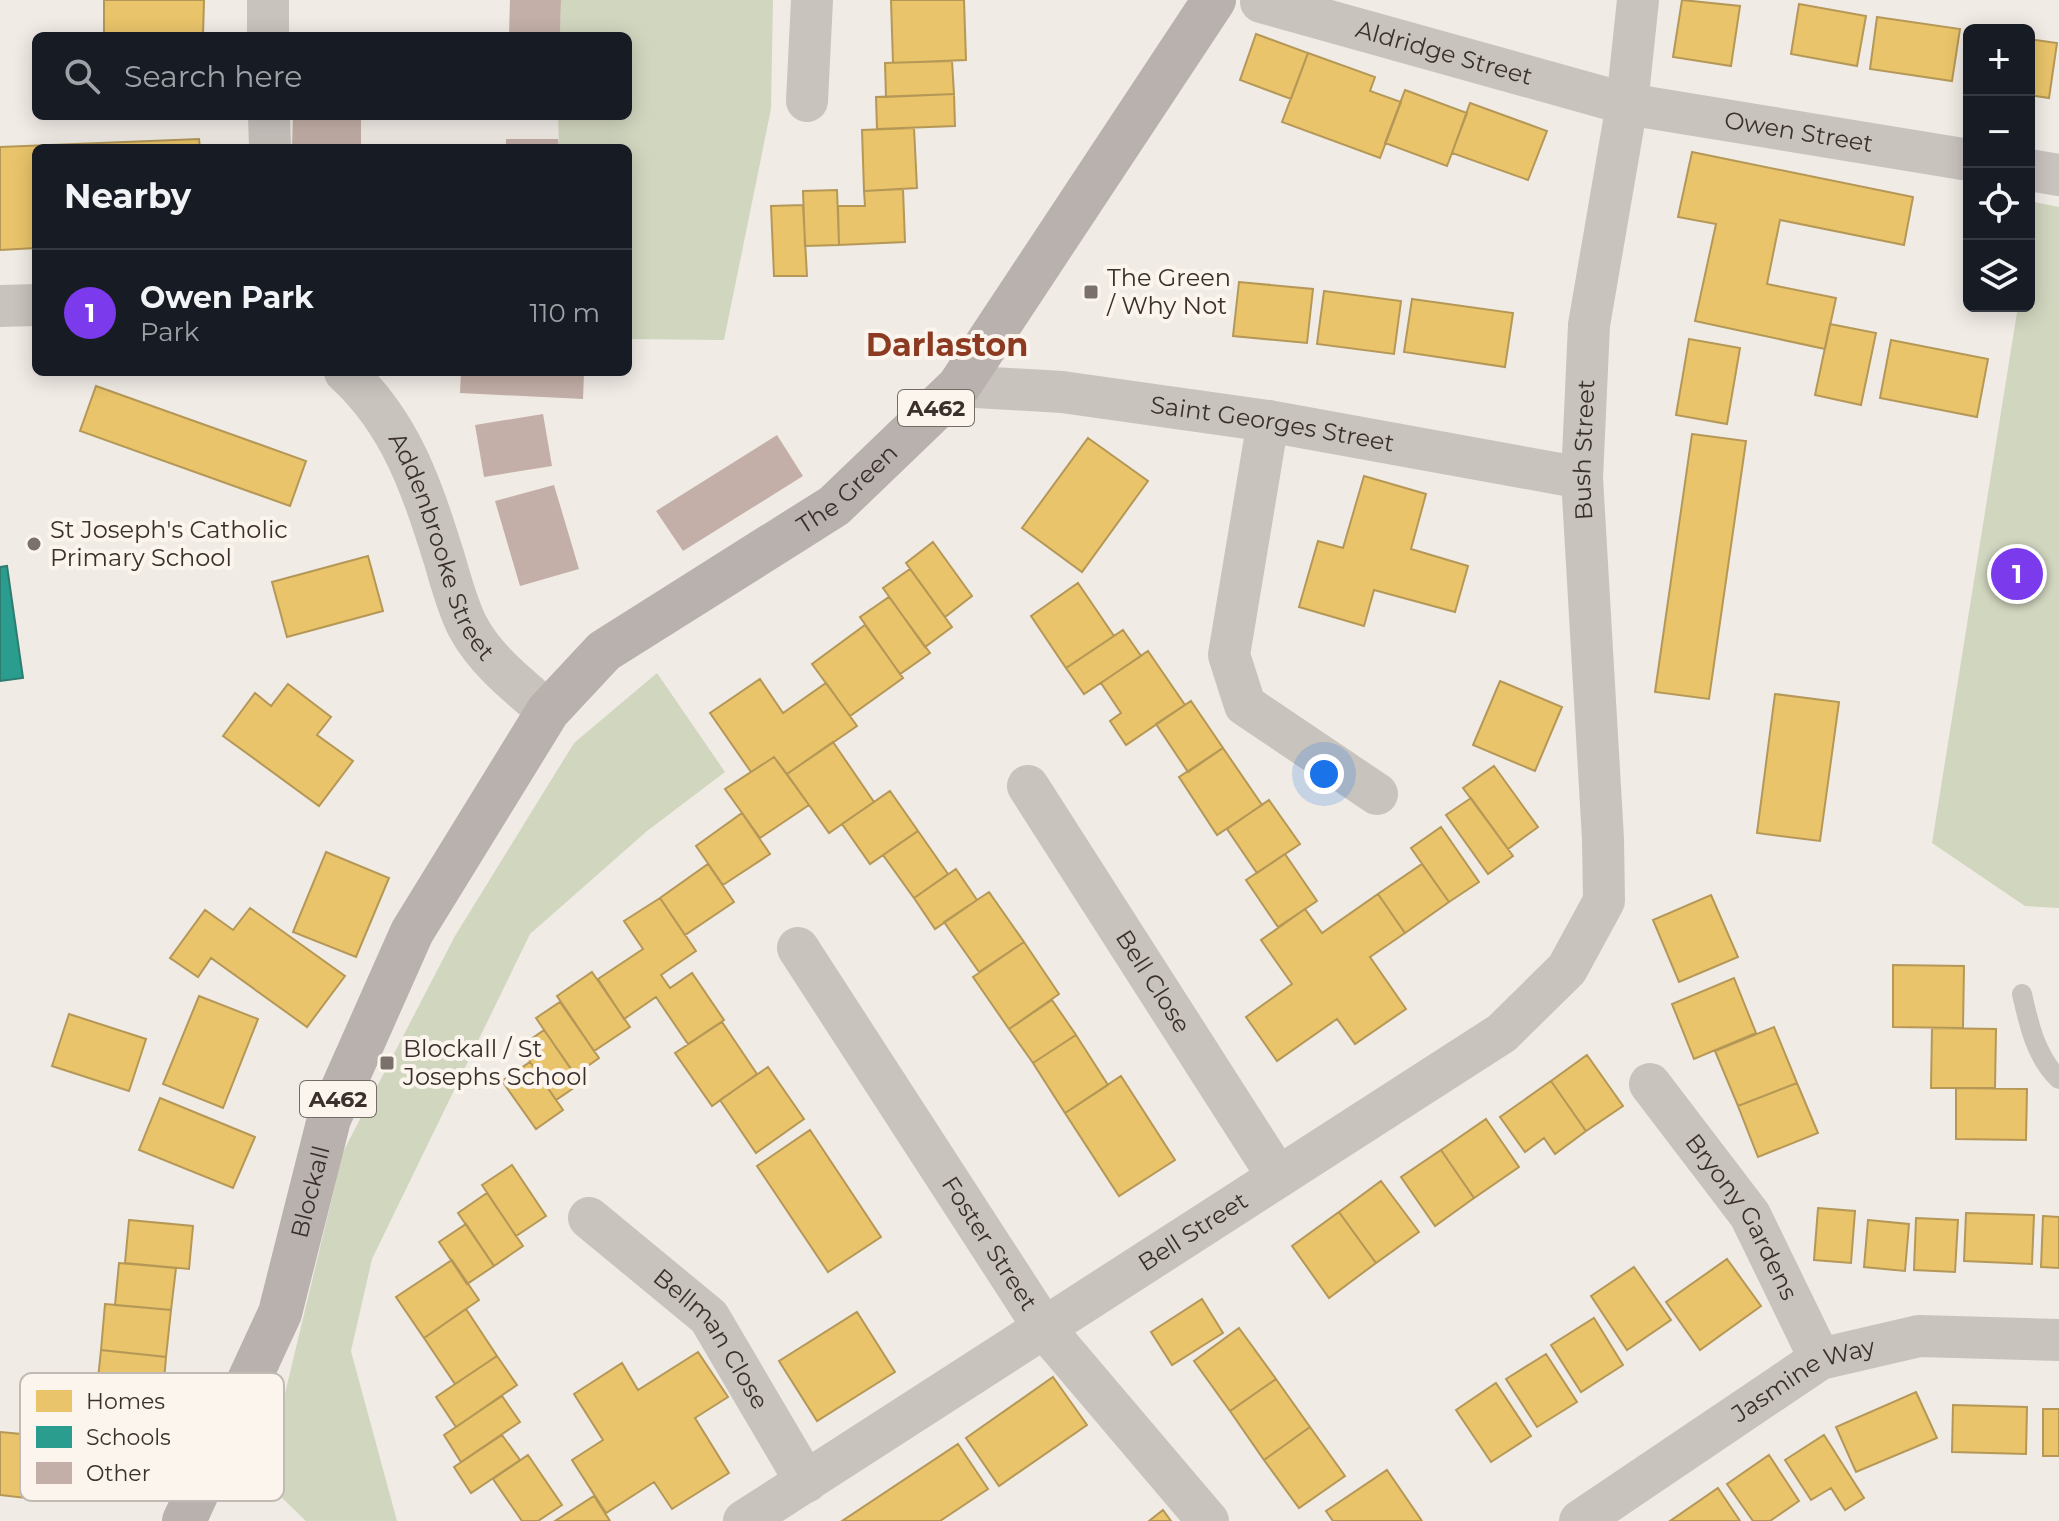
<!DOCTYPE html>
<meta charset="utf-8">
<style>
:root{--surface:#171b24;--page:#20242c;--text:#f1f3f6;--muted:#9ea1a6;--line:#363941;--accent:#7c3aed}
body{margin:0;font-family:Montserrat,sans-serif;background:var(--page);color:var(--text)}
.controls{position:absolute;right:24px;top:24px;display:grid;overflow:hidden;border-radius:12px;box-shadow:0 4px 20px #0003}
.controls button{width:72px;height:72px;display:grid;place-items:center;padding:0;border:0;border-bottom:2px solid var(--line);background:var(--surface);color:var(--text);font:40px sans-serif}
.you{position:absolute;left:1324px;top:774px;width:28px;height:28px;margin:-20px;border:6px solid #fff;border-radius:50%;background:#1a73e8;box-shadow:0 0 0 12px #1a73e833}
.badge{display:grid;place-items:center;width:52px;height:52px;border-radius:50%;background:var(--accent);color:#fff;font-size:26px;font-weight:700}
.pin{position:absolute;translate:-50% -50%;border:4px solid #fff;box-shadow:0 2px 8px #0006}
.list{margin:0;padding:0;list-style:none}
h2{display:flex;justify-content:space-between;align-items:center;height:104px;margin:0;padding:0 32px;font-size:34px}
h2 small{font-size:26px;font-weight:400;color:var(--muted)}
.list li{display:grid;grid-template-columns:52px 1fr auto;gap:24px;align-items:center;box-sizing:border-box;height:128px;padding:0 32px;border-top:2px solid var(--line)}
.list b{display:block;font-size:30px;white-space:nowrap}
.list p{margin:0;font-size:26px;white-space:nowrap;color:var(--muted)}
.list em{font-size:26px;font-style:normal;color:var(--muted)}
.icon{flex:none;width:44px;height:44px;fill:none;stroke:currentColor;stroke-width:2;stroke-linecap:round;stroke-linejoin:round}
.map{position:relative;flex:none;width:2059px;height:1521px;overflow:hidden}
.search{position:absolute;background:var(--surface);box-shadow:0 4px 20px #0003;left:32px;top:32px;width:600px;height:88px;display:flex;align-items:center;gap:20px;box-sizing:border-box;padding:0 28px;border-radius:12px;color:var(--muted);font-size:30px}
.panel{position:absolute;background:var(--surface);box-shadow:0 4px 20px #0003;left:32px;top:144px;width:600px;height:232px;border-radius:12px}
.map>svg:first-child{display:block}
.green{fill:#d1d6bf}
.homes{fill:#e9c46a;stroke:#b59857;stroke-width:2}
.schools{fill:#2a9d8f;stroke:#2f7c71;stroke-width:2}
.building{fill:#c3afa7}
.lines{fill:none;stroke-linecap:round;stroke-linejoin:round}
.lane{stroke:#c9c3be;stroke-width:20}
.street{stroke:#c9c3be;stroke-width:42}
.primary{stroke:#b8b1ad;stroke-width:44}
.poi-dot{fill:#7a716c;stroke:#fbf5ee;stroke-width:3}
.labels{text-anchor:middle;stroke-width:8;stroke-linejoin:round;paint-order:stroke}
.shield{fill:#fbf5ee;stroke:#756b66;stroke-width:2}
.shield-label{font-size:22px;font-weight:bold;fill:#3b302b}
.street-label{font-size:24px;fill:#3b302b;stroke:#fbf5ee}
.poi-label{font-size:24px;fill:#3b302b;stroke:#fbf5ee;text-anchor:start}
.district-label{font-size:32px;font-weight:bold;fill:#8c3b22;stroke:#fbf5ee}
.key{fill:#fbf5ee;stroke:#c1bab4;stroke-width:2}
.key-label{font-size:22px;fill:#3b302b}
</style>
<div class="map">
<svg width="2059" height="1521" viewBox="0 0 2059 1521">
<rect width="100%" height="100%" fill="#f0ebe5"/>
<path class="green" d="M 561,0 L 773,0 L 771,109 L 724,340 L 628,339 L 628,148 L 559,148 L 558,116 L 628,116 L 628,36 L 560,36 Z
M 2034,202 L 2059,207 L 2059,908 L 2025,906 L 1932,843 L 2018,306 L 2029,306 L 2029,234 Z
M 657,673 L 725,772 L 647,831 L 530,934 L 372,1259 L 351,1351 L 397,1521 L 306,1521 L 277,1493 L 269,1460 L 343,1152 L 455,936 L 574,743 Z"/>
<path class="homes" d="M 104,0 L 204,0 L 203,36 L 104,36 Z
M 891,0 L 964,0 L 966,60 L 893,63 Z
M 1682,0 L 1740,6 L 1731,66 L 1673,57 Z
M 1799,4 L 1866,16 L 1857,66 L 1791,54 Z
M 1877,17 L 1960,29 L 1952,81 L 1870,69 Z
M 1256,34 L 1308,53 L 1291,99 L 1240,80 Z
M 2029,39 L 2057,43 L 2049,98 L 2029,95 Z
M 1308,53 L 1375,77 L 1370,91 L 1401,102 L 1380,158 L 1282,122 Z
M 952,61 L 954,94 L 886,97 L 885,63 Z
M 1405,90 L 1467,113 L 1447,166 L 1385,143 Z
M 954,94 L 955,126 L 877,129 L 876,97 Z
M 1470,103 L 1547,131 L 1528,180 L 1452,153 Z
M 914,128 L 917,188 L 864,191 L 862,130 Z
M 199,139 L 200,148 L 36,148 L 36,248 L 0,250 L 0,147 Z
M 1692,152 L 1913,197 L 1904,245 L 1780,220 L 1767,284 L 1836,298 L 1825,349 L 1695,321 L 1716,224 L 1678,217 Z
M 903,189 L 905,242 L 839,245 L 838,206 L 865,206 L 864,191 Z
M 837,190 L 839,245 L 805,246 L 803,191 Z
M 803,205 L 807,276 L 774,276 L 771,206 Z
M 1239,282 L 1313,289 L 1307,343 L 1233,336 Z
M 1324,291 L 1401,301 L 1394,354 L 1317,344 Z
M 1412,299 L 1513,313 L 1505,367 L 1404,352 Z
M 1830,324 L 1876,333 L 1861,405 L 1815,395 Z
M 1689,339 L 1740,348 L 1727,424 L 1676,415 Z
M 1891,340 L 1988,359 L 1977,417 L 1880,398 Z
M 96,386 L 306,461 L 290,506 L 80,431 Z
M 1692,434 L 1746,441 L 1709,699 L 1655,692 Z
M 1088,438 L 1148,481 L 1082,572 L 1022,528 Z
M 1364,476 L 1426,494 L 1411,549 L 1468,566 L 1455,612 L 1374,590 L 1364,626 L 1299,607 L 1318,541 L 1343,548 Z
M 933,542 L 972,596 L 945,617 L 906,563 Z
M 368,556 L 383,611 L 287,637 L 272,582 Z
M 910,569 L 952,627 L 925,647 L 883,588 Z
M 1078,583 L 1114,636 L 1066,668 L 1031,616 Z
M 889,597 L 930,653 L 900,674 L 860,617 Z
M 865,625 L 903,678 L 850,716 L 812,664 Z
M 1123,630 L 1141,656 L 1084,694 L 1066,668 Z
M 1148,651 L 1185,705 L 1126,745 L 1110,721 L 1121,713 L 1101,683 Z
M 760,679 L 783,713 L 826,683 L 857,726 L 787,774 L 774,757 L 751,772 L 710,713 Z
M 1500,681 L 1562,707 L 1535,771 L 1473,745 Z
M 288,684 L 331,717 L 317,735 L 353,761 L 319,806 L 223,736 L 255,693 L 271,706 Z
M 1775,694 L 1839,702 L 1820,841 L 1757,833 Z
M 1191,701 L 1223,748 L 1188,772 L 1156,724 Z
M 833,742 L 874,802 L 829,833 L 787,774 Z
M 1223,748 L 1262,805 L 1217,835 L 1179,777 Z
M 774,757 L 809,805 L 760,838 L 725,789 Z
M 1494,766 L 1538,827 L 1508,849 L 1463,788 Z
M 890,791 L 918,831 L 870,864 L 842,824 Z
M 1471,798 L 1513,856 L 1488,874 L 1446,815 Z
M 1269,800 L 1300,844 L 1257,873 L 1227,829 Z
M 742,813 L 770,854 L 723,885 L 696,846 Z
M 1441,827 L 1479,882 L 1449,902 L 1411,848 Z
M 918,831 L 948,874 L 914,898 L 883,855 Z
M 326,852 L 389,878 L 356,957 L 293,932 Z
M 1285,854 L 1317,901 L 1278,927 L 1246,880 Z
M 708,864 L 734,902 L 685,935 L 660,898 Z
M 1422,864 L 1449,902 L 1405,933 L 1378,894 Z
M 956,869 L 977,900 L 935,929 L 914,898 Z
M 989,892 L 1024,942 L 979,972 L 944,922 Z
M 1378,894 L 1405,933 L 1370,957 L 1406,1009 L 1355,1044 L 1337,1019 L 1277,1061 L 1246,1017 L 1292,984 L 1261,940 L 1305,909 L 1322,933 Z
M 1711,895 L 1738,957 L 1679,982 L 1653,920 Z
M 660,898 L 696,951 L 661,975 L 670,988 L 692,973 L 724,1020 L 688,1044 L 656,997 L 624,1019 L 598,979 L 643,949 L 624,921 Z
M 250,908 L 345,976 L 307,1027 L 211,958 L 198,977 L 170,958 L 205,910 L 233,930 Z
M 1024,942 L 1059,994 L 1009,1029 L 973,977 Z
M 1893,965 L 1964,966 L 1963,1028 L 1893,1027 Z
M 592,972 L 630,1027 L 594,1051 L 557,996 Z
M 1734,978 L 1756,1033 L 1694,1059 L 1672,1004 Z
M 199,996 L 258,1019 L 223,1108 L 163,1084 Z
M 1052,1000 L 1076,1035 L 1033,1063 L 1009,1029 Z
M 560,1002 L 599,1058 L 575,1075 L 536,1018 Z
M 69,1014 L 146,1039 L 129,1091 L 52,1066 Z
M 722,1022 L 757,1074 L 712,1106 L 675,1053 Z
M 1774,1027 L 1797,1083 L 1738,1106 L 1715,1051 Z
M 1932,1028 L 1996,1029 L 1995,1088 L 1931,1088 Z
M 544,1030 L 581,1083 L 556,1100 L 520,1047 Z
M 1076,1035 L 1108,1085 L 1065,1113 L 1033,1063 Z
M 1587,1055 L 1623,1106 L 1586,1131 L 1551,1081 Z
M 530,1062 L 563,1110 L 536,1129 L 502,1081 Z
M 768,1067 L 804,1119 L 756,1153 L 720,1100 Z
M 1121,1076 L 1175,1160 L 1119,1196 L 1065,1113 Z
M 1551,1081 L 1586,1131 L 1555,1154 L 1544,1138 L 1525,1152 L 1500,1117 Z
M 1797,1083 L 1818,1133 L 1758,1157 L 1738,1106 Z
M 1956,1088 L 2027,1089 L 2026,1140 L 1956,1139 Z
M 160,1098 L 255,1137 L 233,1188 L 139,1150 Z
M 1486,1119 L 1519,1167 L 1474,1198 L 1441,1150 Z
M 810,1130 L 881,1237 L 828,1272 L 757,1166 Z
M 1441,1150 L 1474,1198 L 1435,1226 L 1401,1177 Z
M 512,1165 L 546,1216 L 516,1236 L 482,1185 Z
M 1381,1181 L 1419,1232 L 1376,1263 L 1339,1212 Z
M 487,1193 L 523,1246 L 494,1266 L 458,1213 Z
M 1818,1208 L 1855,1211 L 1851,1263 L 1814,1260 Z
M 1339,1212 L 1376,1263 L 1329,1298 L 1292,1246 Z
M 1966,1213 L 2034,1215 L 2032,1264 L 1964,1261 Z
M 2043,1216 L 2059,1217 L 2059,1268 L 2041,1267 Z
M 1916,1218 L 1958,1220 L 1955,1272 L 1914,1270 Z
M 129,1220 L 193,1226 L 189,1269 L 125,1263 Z
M 1868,1220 L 1909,1224 L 1905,1271 L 1864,1267 Z
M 466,1224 L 494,1266 L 467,1284 L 439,1242 Z
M 1727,1259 L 1761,1306 L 1700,1350 L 1666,1302 Z
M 452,1260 L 479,1300 L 424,1338 L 396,1297 Z
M 119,1263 L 176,1268 L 171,1310 L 115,1305 Z
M 1634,1267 L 1671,1320 L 1627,1350 L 1591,1296 Z
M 1202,1299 L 1223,1333 L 1172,1365 L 1151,1332 Z
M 105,1304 L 171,1310 L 166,1357 L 101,1350 Z
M 466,1309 L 497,1356 L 455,1384 L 424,1338 Z
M 857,1312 L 895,1372 L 817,1421 L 779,1361 Z
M 1594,1318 L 1623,1365 L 1581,1392 L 1551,1345 Z
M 1239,1328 L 1276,1379 L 1230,1411 L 1194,1361 Z
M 101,1350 L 166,1357 L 162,1405 L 96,1398 Z
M 698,1352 L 728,1397 L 695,1418 L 729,1473 L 672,1509 L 654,1482 L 606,1513 L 572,1460 L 603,1440 L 574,1394 L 622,1363 L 638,1390 Z
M 1546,1354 L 1577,1402 L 1537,1427 L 1506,1379 Z
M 497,1356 L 517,1385 L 456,1427 L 436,1397 Z
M 1053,1377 L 1087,1425 L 999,1486 L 966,1438 Z
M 1276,1379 L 1310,1427 L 1264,1460 L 1230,1411 Z
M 1496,1383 L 1531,1436 L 1491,1462 L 1456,1410 Z
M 1916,1392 L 1937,1438 L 1856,1472 L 1836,1427 Z
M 502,1396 L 520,1422 L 461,1462 L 444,1435 Z
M 1953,1405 L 2027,1407 L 2026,1454 L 1952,1452 Z
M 2043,1409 L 2059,1409 L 2059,1456 L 2043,1456 Z
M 1310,1427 L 1345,1476 L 1299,1508 L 1264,1460 Z
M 0,1432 L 32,1435 L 26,1498 L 0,1495 Z
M 502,1435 L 520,1460 L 471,1493 L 454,1467 Z
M 1824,1435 L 1864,1498 L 1845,1510 L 1831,1488 L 1811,1500 L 1785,1460 Z
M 958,1444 L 988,1489 L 940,1521 L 842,1521 Z
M 528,1455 L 562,1505 L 538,1521 L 522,1521 L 493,1479 Z
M 1769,1455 L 1799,1501 L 1770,1521 L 1753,1521 L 1727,1484 Z
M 1387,1470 L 1422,1521 L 1333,1521 L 1326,1511 Z
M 1718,1488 L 1740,1521 L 1670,1521 Z
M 594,1496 L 610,1521 L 555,1521 Z
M 1163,1510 L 1171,1521 L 1149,1521 Z"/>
<path class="schools" d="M 7,566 L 23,678 L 0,681 L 0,567 Z"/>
<path class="building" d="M 510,0 L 561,0 L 560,36 L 509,36 Z
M 293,116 L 361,116 L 361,144 L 436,145 L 436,148 L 292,148 Z
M 506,139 L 558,139 L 559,148 L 506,148 Z
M 461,372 L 584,372 L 583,399 L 460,393 Z
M 543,414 L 552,466 L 484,477 L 475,425 Z
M 777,435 L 803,476 L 683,551 L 656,511 Z
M 554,485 L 579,569 L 520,586 L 495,501 Z"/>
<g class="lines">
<path class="lane" d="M 2022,994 C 2029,1025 2036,1057 2059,1079"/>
<g class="street">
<path d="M 268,0 L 268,36"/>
<path id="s1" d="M 1261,2 L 1627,104 L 1969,160"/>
<path d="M 807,101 L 812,0"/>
<path d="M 269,116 L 270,148"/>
<path d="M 2029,170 L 2059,175"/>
<path d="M 0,306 L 36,305"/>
<path id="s2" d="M 345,372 C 401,423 422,488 444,558 C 451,581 457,606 468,627 C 486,661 520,687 548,711"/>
<path id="s3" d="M 959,386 L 1062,392 L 1268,421 L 1582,478"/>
<path d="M 1268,421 L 1229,655 L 1245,705 L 1377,794"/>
<path id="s4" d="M 1028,786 L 1278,1177"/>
<path id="s5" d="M 798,948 L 1044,1328 L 1208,1521"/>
<path id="s6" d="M 1650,1084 L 1750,1215 L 1820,1359"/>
<path id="s7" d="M 589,1218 L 709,1317 L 806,1482"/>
<path id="s8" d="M 744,1521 L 1502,1033 L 1567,969 L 1604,901 L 1603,839 L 1582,478 L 1589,325 L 1627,104 L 1638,0"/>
<path id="s9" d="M 1580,1521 L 1820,1359 L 1919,1336 L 2059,1340"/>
</g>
<path class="primary" id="s10" d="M 184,1521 L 280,1313 L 329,1119 L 412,932 L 548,711 L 604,651 L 834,506 L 959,386 L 1214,0"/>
</g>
<g class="poi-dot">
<rect x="1083" y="284" width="16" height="16" rx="4"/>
<circle cx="34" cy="544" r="8"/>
<rect x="379" y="1055" width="16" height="16" rx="4"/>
</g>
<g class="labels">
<g class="shield">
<rect x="898" y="390" width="76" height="36" rx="6"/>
<rect x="300" y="1081" width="76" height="36" rx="6"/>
</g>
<g class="shield-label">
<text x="936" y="416">A462</text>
<text x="338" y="1107">A462</text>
</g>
<g class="street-label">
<text dy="8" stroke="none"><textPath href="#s1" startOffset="190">Aldridge Street</textPath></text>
<text dy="8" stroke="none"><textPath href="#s1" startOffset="554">Owen Street</textPath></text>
<text dy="8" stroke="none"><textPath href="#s3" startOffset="316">Saint Georges Street</textPath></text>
<text dy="8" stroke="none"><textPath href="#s8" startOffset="1522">Bush Street</textPath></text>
<text dy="8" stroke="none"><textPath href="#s10" startOffset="1268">The Green</textPath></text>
<text dy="8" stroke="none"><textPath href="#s2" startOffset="202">Addenbrooke Street</textPath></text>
<text dy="8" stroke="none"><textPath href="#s4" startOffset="232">Bell Close</textPath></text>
<text dy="8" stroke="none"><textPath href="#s10" startOffset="354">Blockall</textPath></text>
<text dy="8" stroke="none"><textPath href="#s6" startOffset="162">Bryony Gardens</textPath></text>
<text dy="8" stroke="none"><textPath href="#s8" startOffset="534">Bell Street</textPath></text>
<text dy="8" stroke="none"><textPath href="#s5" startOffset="352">Foster Street</textPath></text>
<text dy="8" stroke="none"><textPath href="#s7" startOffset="174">Bellman Close</textPath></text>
<text dy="8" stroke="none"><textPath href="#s9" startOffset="266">Jasmine Way</textPath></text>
</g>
<g class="poi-label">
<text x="1107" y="286">The Green<tspan x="1107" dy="28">/ Why Not</tspan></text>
<text x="50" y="538">St Joseph's Catholic<tspan x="50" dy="28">Primary School</tspan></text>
<text x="403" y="1057">Blockall / St<tspan x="403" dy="28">Josephs School</tspan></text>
</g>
<g class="district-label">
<text x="947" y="356">Darlaston</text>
</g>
</g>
<rect x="20" y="1373" width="264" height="128" rx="12" class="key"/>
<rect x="36" y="1390" width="36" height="22" fill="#e9c46a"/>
<rect x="36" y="1426" width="36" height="22" fill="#2a9d8f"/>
<rect x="36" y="1462" width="36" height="22" fill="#c3afa7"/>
<g class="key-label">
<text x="86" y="1409">Homes</text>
<text x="86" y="1445">Schools</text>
<text x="86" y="1481">Other</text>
</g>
</svg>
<div class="controls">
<button>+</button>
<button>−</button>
<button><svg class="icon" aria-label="locate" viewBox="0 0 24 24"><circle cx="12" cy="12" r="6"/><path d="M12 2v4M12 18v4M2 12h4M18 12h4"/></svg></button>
<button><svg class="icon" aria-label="layers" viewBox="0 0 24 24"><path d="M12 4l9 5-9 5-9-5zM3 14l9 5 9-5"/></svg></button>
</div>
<div class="you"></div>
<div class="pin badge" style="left:2017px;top:574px">1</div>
<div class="search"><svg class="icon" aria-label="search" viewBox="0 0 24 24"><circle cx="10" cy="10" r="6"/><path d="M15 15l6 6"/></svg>Search here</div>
<section class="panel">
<h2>Nearby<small></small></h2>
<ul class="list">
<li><span class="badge">1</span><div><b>Owen Park</b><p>Park</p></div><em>110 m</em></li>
</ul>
</section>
</div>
